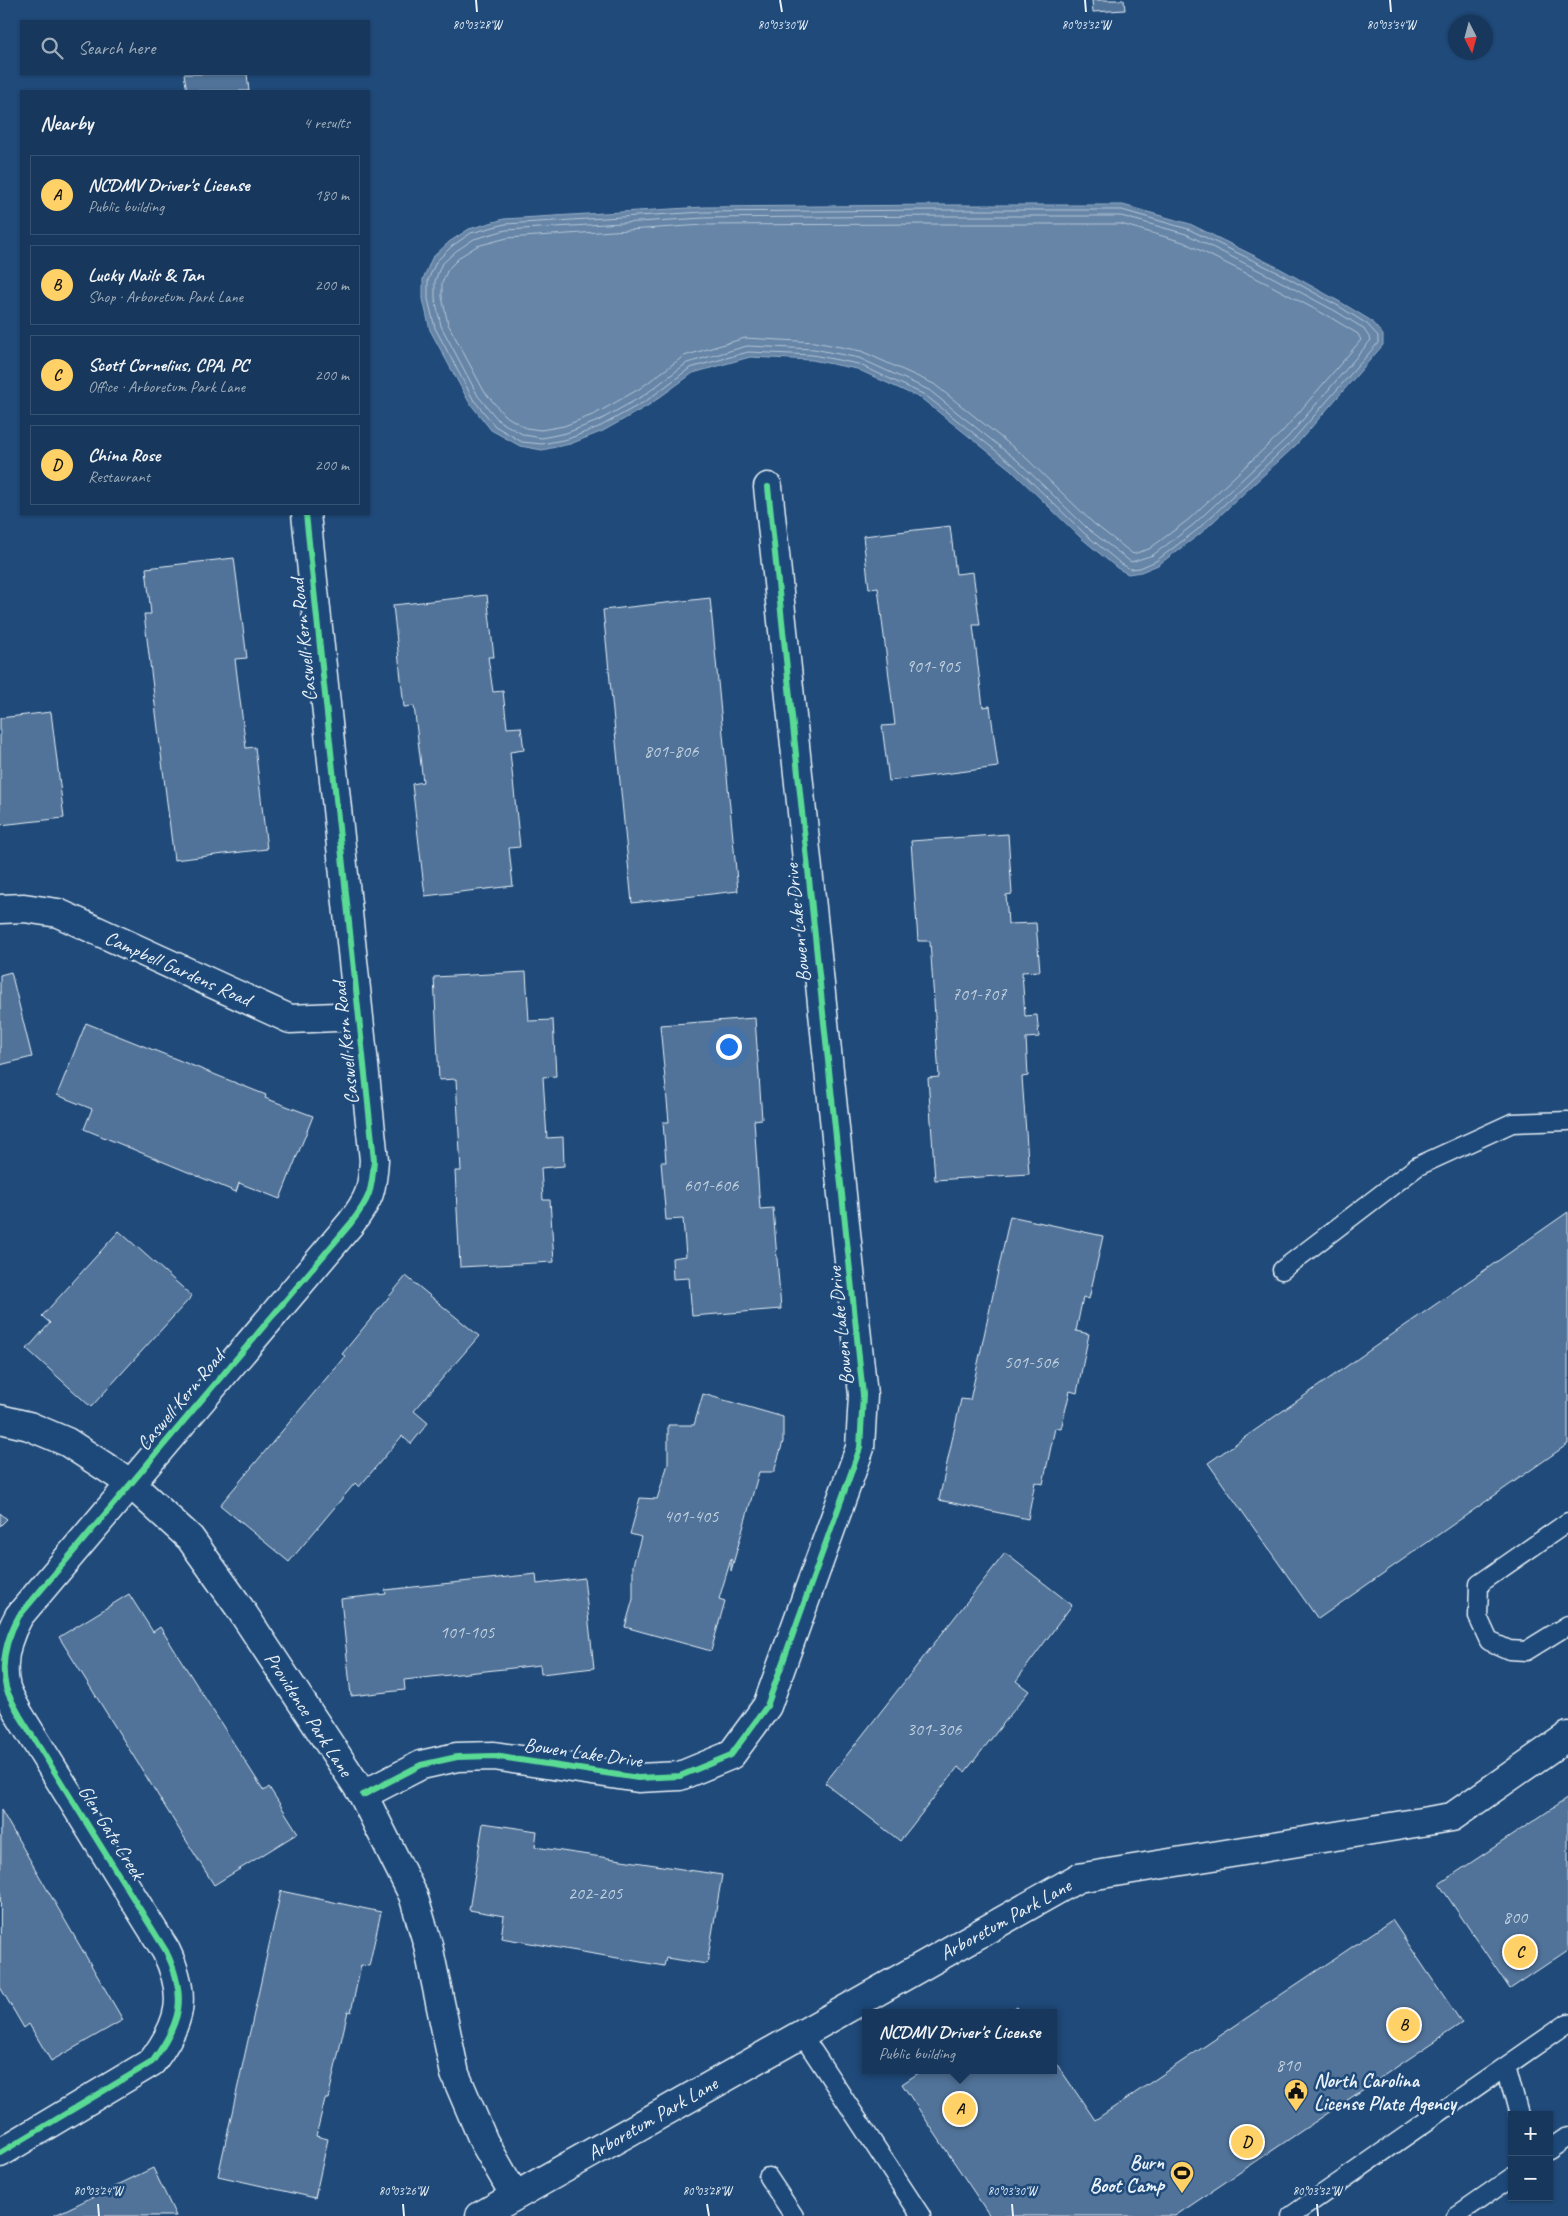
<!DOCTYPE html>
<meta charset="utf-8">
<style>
:root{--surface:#17385c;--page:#244365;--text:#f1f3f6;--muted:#9eacbb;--line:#365272;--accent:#ffd166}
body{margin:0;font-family:Caveat,sans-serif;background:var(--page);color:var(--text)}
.controls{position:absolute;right:15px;bottom:15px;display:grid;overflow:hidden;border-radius:0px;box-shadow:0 1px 4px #0004}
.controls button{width:45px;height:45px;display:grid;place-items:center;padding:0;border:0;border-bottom:1px solid var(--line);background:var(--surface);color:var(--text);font:25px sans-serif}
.compass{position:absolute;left:1448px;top:15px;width:45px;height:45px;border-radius:50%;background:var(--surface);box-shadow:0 1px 4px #0004;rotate:174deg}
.you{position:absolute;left:728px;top:1046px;width:18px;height:18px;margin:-12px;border:4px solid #fff;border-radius:50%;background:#1a73e8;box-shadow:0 0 0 8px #1a73e833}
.badge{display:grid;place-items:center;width:32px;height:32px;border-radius:50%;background:var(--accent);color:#111;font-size:16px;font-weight:700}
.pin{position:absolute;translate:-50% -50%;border:2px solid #fff;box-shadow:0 1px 5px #0006}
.popup{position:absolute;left:862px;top:2009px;width:195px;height:65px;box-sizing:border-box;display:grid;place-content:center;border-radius:0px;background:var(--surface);filter:drop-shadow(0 1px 4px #0005);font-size:16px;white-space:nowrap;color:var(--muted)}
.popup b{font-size:19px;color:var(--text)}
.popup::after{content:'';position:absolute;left:50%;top:100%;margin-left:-10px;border:10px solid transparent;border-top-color:var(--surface)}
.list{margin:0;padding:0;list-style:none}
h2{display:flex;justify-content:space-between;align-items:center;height:65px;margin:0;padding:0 20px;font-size:21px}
h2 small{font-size:16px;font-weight:400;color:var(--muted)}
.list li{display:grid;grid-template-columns:32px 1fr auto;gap:15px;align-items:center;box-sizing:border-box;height:80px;margin:0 10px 10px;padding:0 10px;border:1px solid var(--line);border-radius:0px}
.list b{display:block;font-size:19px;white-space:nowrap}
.list p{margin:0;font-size:16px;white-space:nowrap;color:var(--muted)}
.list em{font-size:16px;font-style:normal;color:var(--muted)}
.icon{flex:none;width:28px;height:28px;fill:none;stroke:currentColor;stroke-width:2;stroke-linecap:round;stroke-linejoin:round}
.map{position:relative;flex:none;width:1568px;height:2216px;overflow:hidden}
.search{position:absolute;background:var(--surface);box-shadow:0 1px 4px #0004;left:20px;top:20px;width:350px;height:55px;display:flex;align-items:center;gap:12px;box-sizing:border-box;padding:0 18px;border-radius:0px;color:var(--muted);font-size:19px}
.panel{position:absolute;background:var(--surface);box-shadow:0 1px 4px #0004;left:20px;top:90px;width:350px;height:425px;border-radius:0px}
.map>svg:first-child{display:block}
.water{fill:#6685a7;stroke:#9ab0c7}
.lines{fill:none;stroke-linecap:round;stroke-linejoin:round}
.shore{stroke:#b4c6d8;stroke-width:1}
.building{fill:#517399;stroke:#e8f1f8}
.lane-casing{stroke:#e8f1f8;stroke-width:21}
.street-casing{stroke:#e8f1f8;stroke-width:31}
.lane{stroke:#1f4a7a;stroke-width:18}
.street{stroke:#1f4a7a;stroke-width:28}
.cycleway-casing{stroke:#1f4a7a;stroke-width:9}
.cycleway{stroke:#5adb95;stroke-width:6}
.ticks{fill:none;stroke:#e8f1f8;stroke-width:2}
.labels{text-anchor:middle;stroke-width:5;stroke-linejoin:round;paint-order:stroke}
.number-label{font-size:18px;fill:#c2d2e0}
.street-label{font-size:20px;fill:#e8f1f8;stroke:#1f4a7a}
.poi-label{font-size:20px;font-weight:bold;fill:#e8f1f8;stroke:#1f4a7a;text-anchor:start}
.ticks-label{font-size:12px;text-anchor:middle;fill:#e8f1f8;stroke:#1f4a7a;stroke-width:5;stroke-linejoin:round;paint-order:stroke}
</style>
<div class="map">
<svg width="1568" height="2216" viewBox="0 0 1568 2216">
<rect width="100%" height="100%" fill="#1f4a7a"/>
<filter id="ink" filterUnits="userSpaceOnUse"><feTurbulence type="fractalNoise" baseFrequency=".02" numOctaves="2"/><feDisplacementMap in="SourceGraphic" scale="10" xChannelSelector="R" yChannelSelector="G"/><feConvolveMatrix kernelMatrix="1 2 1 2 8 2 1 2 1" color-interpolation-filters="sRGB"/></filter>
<g filter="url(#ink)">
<path class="water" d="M 939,205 L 1123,205 L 1190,224 L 1279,268 L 1342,303 L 1370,320 L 1383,335 L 1383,345 L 1296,445 L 1200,534 L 1158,565 L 1141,572 L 1128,574 L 1117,568 L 1080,537 L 1010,469 L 922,399 L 857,369 L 812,360 L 750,357 L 693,373 L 649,405 L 603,431 L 570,444 L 542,450 L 520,446 L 491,430 L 469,402 L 430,330 L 423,299 L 423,279 L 432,258 L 449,242 L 469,229 L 504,219 L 704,207 Z"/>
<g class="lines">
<path class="shore" d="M 939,210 L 1122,210 L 1188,229 L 1277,272 L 1340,307 L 1367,324 L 1378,336 L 1378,343 L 1292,441 L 1197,530 L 1156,561 L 1140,568 L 1130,569 L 1120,563 L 1084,533 L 1014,465 L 925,395 L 858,364 L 813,355 L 748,352 L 690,368 L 646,401 L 601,426 L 568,439 L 542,444 L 522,442 L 495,426 L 473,399 L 435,328 L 428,299 L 428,280 L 436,262 L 452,246 L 471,233 L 505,224 L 704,212 Z
M 939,216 L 1121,216 L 1186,234 L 1274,278 L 1337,312 L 1363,328 L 1371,340 L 1288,437 L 1193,525 L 1153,555 L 1131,562 L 1088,529 L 1018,461 L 929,390 L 859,358 L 814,349 L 747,346 L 687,363 L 643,396 L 598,421 L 566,433 L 542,438 L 524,435 L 499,421 L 478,396 L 441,326 L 435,298 L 435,281 L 441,265 L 456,251 L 474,239 L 506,230 L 704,218 Z
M 939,224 L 1121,224 L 1183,242 L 1270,285 L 1333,319 L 1358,334 L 1361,340 L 1282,432 L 1188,520 L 1149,549 L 1133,554 L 1093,523 L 1023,455 L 934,384 L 861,351 L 815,342 L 745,338 L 684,356 L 639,389 L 595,414 L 564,426 L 541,430 L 526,428 L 504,415 L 484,391 L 448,324 L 442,297 L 442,283 L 448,269 L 461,256 L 477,246 L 507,238 L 704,225 Z"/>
</g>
<path class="building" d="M 1092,0 L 1124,0 L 1125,10 L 1093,12 Z
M 184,74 L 247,74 L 249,91 L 187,91 Z
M 950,526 L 956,574 L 973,572 L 980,625 L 973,625 L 983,707 L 990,706 L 998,767 L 889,781 L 882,726 L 895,725 L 878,588 L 869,589 L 863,536 Z
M 234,558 L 247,658 L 235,659 L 246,748 L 255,747 L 267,849 L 174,860 L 144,614 L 151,614 L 146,568 Z
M 487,595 L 494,657 L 488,657 L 493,692 L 503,691 L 507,728 L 521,727 L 524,750 L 510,752 L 520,847 L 509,848 L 513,886 L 425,896 L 412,784 L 423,782 L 414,706 L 404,707 L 393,605 Z
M 710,598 L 738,891 L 632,903 L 603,610 Z
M 51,712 L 64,818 L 0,825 L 0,718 Z
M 1008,834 L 1012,894 L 1006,895 L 1008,924 L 1036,923 L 1040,971 L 1022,972 L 1025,1016 L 1037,1015 L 1039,1037 L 1026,1038 L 1028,1076 L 1022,1077 L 1029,1174 L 935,1180 L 928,1078 L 939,1077 L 930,941 L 918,941 L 911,841 Z
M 11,972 L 32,1057 L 0,1065 L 0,975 Z
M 526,972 L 529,1021 L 553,1020 L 556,1076 L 543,1077 L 547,1138 L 563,1137 L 564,1166 L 541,1168 L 543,1200 L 550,1200 L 554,1262 L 460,1267 L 455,1171 L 461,1171 L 456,1079 L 439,1080 L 434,977 Z
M 755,1018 L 762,1119 L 754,1120 L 760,1209 L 773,1208 L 781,1309 L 692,1316 L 689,1278 L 673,1279 L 672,1258 L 686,1256 L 683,1219 L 666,1220 L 661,1162 L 666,1162 L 663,1122 L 669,1122 L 660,1025 Z
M 86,1023 L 266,1095 L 265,1098 L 313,1116 L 280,1199 L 239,1183 L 236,1192 L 84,1129 L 92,1109 L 57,1095 Z
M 1568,1212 L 1568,1444 L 1318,1619 L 1208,1463 Z
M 1010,1216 L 1103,1236 L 1089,1299 L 1083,1297 L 1076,1331 L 1089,1334 L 1077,1393 L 1070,1391 L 1061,1429 L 1055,1428 L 1043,1484 L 1035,1482 L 1028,1519 L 939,1500 L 961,1399 L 970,1400 Z
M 119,1231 L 192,1296 L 91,1407 L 27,1349 L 50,1323 L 42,1316 Z
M 406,1276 L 479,1336 L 414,1411 L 428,1423 L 411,1444 L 402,1436 L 359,1487 L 355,1483 L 289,1562 L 220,1505 L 345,1356 L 342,1354 Z
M 703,1394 L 783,1417 L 783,1442 L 774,1472 L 759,1472 L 731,1571 L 731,1559 L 719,1599 L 725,1601 L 711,1651 L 625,1627 L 633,1599 L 633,1565 L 641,1537 L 630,1534 L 640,1498 L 657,1499 L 668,1464 L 668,1425 L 694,1425 Z
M 0,1513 L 7,1519 L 0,1526 Z
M 1005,1553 L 1072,1605 L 1016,1681 L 1029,1691 L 965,1772 L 958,1767 L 900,1841 L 825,1783 Z
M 536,1574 L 537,1584 L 584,1578 L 594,1668 L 541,1674 L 540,1665 L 404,1680 L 405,1690 L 351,1696 L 341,1599 L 386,1594 L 385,1590 Z
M 129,1594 L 153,1632 L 160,1627 L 264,1791 L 269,1787 L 298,1833 L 214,1885 L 59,1637 Z
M 1568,1798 L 1568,1950 L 1510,1989 L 1439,1884 Z
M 1,1810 L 123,2020 L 51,2061 L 29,2024 L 24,2028 L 0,1987 Z
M 483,1823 L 537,1831 L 535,1847 L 722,1875 L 707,1964 L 666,1958 L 664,1966 L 501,1938 L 504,1916 L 469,1910 Z
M 281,1891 L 381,1912 L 369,1966 L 361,1965 L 351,2012 L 348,2011 L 328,2099 L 325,2099 L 316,2136 L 328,2139 L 315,2198 L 218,2176 Z
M 1392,1920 L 1462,2023 L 1175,2216 L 990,2216 L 902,2084 L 923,2070 L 1054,2070 L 1054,2060 L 1095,2120 Z
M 1017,2007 L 1022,2013 L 1008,2013 Z
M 153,2168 L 176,2216 L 53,2216 Z"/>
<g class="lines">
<defs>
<path id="lane" d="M 1282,1270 L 1418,1166 L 1512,1123 L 1568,1121
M 1568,1522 L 1479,1584 L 1478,1617 L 1489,1641 L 1509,1650 L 1526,1651 L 1568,1625
M 801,2033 L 921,2216
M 1506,2066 L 1519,2115
M 1549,2150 L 1568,2137
M 768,2177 L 794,2216
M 1291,2216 L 1568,2023
M 1456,2216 L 1512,2177"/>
<path id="street" d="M 0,909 L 24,908 L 58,913 L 290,1019 L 358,1016
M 0,1419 L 29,1426 L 67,1442 L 130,1483 L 190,1538 L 239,1607 L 363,1795 L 413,1895 L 428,1945 L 455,2074 L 484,2142 L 515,2196
M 363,1795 L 421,1765 L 457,1757 L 494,1756 L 638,1778 L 680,1776 L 731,1755 L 767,1706 L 860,1448 L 863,1395 L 768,487
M 0,2153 L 152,2062 C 181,2023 188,1997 166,1951 L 20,1716 C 15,1707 9,1697 6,1688 C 0,1663 7,1637 19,1616 L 351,1223 C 370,1198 372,1191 374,1160 L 306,514
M 480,2216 L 1078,1878 L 1452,1817 L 1568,1736"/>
</defs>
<use href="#lane" class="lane-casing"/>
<use href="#street" class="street-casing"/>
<use href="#lane" class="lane"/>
<use href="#street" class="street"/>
<defs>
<path id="cycleway" d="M 363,1795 L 421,1765 L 457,1757 L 494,1756 L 638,1778 L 680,1776 L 731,1755 L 767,1706 L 860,1448 L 863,1395 L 768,487
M 0,2153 L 152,2062 C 181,2023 188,1997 166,1951 L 20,1716 C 15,1707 9,1697 6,1688 C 0,1663 7,1637 19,1616 L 351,1223 C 370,1198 372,1191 374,1160 L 306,514"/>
</defs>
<use href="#cycleway" class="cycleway-casing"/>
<use href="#cycleway" class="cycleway"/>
</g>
</g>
<path class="ticks" d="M 476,0 L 477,12M 780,0 L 782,12M 1085,0 L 1086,12M 1390,0 L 1391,12M 98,2204 L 99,2216M 403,2204 L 404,2216M 707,2204 L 709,2216M 1012,2204 L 1013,2216M 1317,2204 L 1318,2216"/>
<defs>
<symbol id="civic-pin" viewBox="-11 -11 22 30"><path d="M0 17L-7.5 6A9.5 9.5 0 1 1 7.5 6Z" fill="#ffd166" stroke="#1f4a7a"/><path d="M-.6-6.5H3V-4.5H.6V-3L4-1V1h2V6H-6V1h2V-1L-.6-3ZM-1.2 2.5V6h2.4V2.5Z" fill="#111"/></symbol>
<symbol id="stadium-pin" viewBox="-11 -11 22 30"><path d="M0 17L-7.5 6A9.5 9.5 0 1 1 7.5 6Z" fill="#ffd166" stroke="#1f4a7a"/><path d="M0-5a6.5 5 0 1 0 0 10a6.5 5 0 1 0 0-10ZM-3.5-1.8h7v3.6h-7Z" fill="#111"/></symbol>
</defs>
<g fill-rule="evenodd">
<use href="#civic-pin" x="1282" y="2077" width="28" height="38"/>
<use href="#stadium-pin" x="1168" y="2159" width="28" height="38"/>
</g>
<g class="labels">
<g class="number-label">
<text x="933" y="672">901-905</text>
<text x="671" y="757">801-806</text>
<text x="979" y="1000">701-707</text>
<text x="711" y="1191">601-606</text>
<text x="1031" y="1368">501-506</text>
<text x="691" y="1522">401-405</text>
<text x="467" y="1638">101-105</text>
<text x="934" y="1735">301-306</text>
<text x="595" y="1899">202-205</text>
<text x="1515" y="1923">800</text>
<text x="1288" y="2071">810</text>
</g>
<g class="street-label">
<text transform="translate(303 640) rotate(-96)" y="7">Caswell Kern Road</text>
<text transform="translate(797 923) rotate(-96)" y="7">Bowen Lake Drive</text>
<text transform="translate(178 968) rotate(24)" y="7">Campbell Gardens Road</text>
<text transform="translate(345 1043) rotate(-96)" y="7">Caswell Kern Road</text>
<text transform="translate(840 1326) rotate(-96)" y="7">Bowen Lake Drive</text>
<text transform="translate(180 1400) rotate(-50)" y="7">Caswell Kern Road</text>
<text transform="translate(309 1714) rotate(57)" y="7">Providence Park Lane</text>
<text transform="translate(583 1752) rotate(8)" y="7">Bowen Lake Drive</text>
<text transform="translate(112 1832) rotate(58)" y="7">Glen Gate Creek</text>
<text transform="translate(1005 1919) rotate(-29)" y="7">Arboretum Park Lane</text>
<text transform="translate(652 2118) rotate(-30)" y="7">Arboretum Park Lane</text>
</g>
<g class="poi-label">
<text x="1314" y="2087">North Carolina<tspan x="1314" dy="23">License Plate Agency</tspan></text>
<text x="1164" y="2169" text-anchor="end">Burn<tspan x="1164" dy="23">Boot Camp</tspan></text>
</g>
</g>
<g class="ticks-label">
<text x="477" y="29">80°03'28"W</text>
<text x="782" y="29">80°03'30"W</text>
<text x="1086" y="29">80°03'32"W</text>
<text x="1391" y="29">80°03'34"W</text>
<text x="98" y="2195">80°03'24"W</text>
<text x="403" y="2195">80°03'26"W</text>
<text x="707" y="2195">80°03'28"W</text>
<text x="1012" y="2195">80°03'30"W</text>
<text x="1317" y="2195">80°03'32"W</text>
</g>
</svg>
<div class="controls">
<button>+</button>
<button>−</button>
</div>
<svg class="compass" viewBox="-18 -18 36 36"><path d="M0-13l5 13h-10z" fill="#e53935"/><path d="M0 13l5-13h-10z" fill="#9eacbb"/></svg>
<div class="you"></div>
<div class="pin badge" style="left:960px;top:2109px">A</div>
<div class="popup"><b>NCDMV Driver's License</b>Public building</div>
<div class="pin badge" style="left:1404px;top:2025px">B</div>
<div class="pin badge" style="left:1520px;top:1952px">C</div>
<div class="pin badge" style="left:1247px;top:2142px">D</div>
<div class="search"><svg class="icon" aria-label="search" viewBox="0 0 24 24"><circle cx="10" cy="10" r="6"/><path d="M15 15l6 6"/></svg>Search here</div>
<section class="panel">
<h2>Nearby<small>4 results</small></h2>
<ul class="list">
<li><span class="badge">A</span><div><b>NCDMV Driver's License</b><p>Public building</p></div><em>180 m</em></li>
<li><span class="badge">B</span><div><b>Lucky Nails &amp; Tan</b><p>Shop · Arboretum Park Lane</p></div><em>200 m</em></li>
<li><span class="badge">C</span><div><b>Scott Cornelius, CPA, PC</b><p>Office · Arboretum Park Lane</p></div><em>200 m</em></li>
<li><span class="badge">D</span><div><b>China Rose</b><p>Restaurant</p></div><em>200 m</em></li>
</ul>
</section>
</div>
